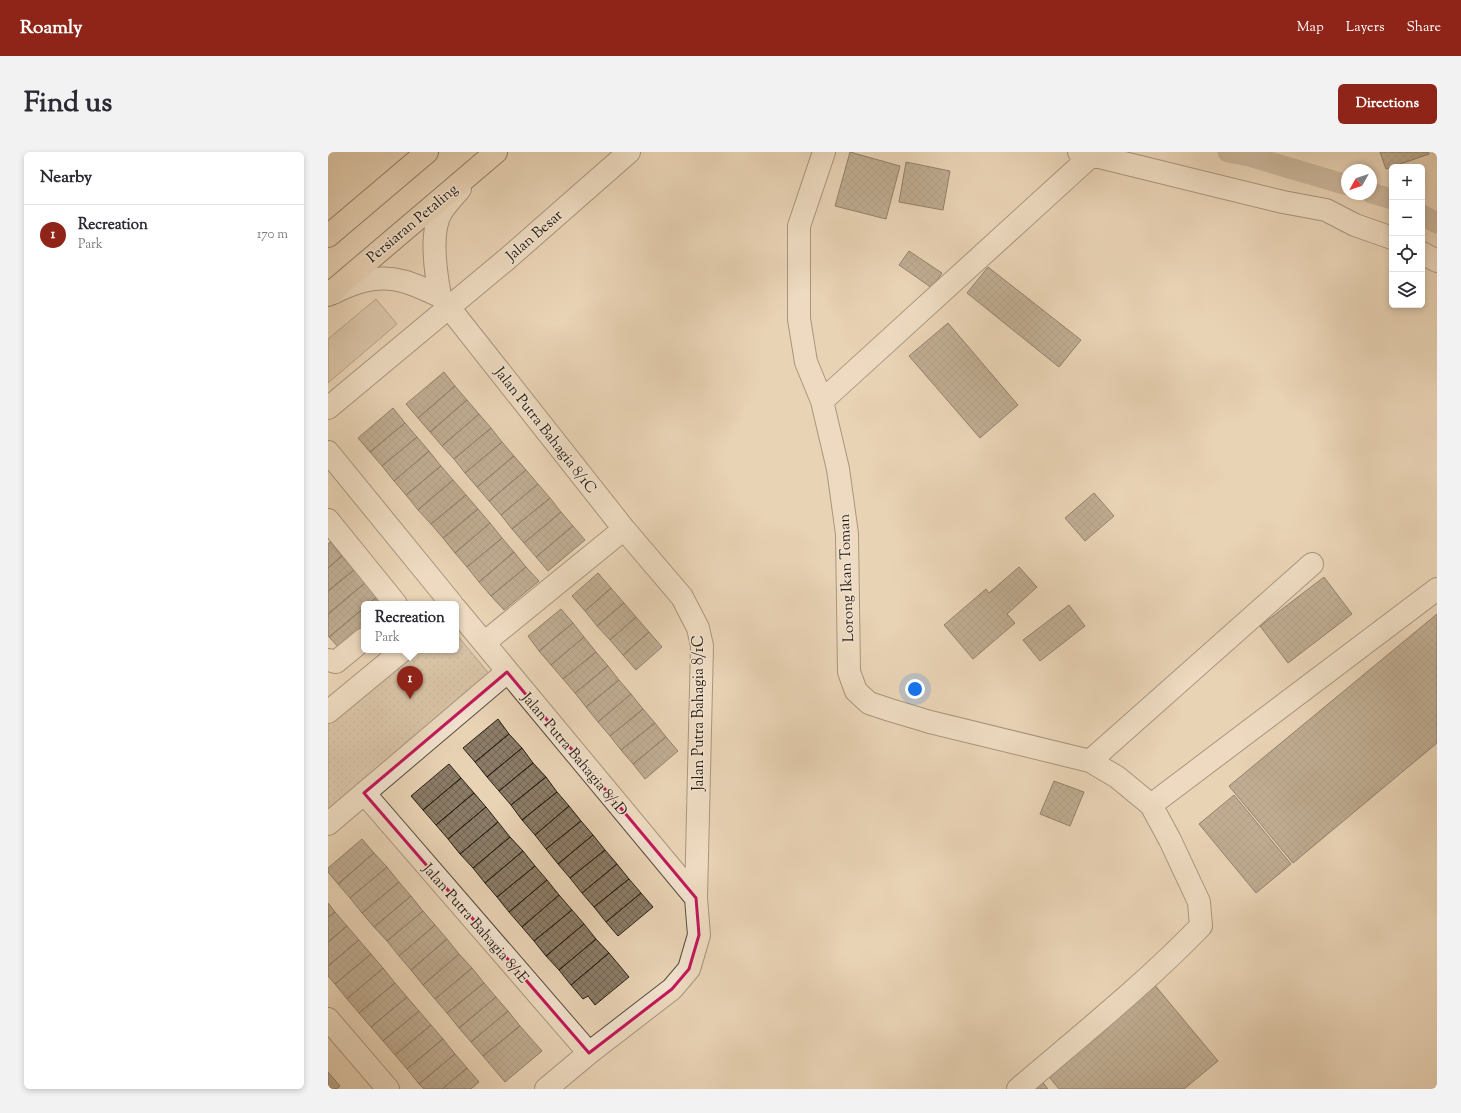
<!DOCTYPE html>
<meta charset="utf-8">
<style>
:root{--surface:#fff;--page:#f2f2f3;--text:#2b2b33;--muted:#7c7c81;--line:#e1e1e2;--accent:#8f2418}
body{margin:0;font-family:"Sorts Mill Goudy",serif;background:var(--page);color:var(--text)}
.controls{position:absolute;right:12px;top:12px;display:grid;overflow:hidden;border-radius:6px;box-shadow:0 2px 6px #0003}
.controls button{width:36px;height:36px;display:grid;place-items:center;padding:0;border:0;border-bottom:1px solid var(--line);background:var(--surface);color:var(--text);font:20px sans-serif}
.compass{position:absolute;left:1013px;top:12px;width:36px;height:36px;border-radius:50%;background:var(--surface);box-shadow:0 2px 6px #0003;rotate:230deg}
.you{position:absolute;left:587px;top:537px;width:14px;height:14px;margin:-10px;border:3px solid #fff;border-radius:50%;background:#1a73e8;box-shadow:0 0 0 6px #1a73e833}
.badge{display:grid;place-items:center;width:26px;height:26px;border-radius:50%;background:var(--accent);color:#fff;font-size:13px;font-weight:700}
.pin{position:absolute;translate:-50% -33px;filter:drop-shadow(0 1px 2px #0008)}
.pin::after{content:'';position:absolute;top:21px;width:14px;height:12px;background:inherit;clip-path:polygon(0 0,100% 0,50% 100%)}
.popup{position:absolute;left:33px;top:449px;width:98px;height:52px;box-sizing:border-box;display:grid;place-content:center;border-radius:6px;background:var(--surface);filter:drop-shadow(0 1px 3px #0005);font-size:13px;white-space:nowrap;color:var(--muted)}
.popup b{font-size:15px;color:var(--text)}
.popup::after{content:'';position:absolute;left:50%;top:100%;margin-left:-8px;border:8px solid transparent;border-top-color:var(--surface)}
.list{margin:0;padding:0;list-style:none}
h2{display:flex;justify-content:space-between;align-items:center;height:52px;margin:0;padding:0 16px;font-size:17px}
h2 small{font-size:13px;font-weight:400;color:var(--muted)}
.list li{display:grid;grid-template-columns:26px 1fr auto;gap:12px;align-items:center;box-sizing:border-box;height:60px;padding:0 16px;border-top:1px solid var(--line)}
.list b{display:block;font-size:15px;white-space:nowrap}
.list p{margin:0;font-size:13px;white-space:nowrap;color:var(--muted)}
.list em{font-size:13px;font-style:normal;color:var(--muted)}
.icon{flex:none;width:22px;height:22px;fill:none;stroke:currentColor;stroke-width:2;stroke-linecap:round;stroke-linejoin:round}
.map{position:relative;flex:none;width:1109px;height:937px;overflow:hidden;border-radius:6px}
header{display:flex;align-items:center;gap:24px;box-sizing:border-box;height:56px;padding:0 20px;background:var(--accent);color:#fff}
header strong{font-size:19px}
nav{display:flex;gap:22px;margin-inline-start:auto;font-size:14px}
.intro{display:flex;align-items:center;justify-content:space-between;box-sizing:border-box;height:96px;padding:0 24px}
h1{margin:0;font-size:28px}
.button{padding:10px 18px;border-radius:6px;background:var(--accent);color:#fff;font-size:14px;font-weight:700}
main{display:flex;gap:24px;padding:0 24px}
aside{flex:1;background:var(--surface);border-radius:6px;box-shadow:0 2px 6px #0003}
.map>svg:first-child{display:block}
.grass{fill:#c8b499;stroke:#786956}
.park{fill:url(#park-dots);stroke:#786956}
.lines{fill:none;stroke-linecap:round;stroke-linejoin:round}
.canal{stroke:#a7957e;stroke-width:21}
.building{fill:url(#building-cross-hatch);stroke:#271e13}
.minor-casing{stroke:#584b3c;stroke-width:24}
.major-casing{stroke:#271e13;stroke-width:24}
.minor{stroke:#f1e2cf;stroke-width:22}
.major{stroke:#e9d3b5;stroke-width:22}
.marked{fill:none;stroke:#c2185b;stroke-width:3;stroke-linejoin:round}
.labels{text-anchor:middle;stroke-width:3;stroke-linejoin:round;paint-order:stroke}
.street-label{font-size:15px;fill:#271e13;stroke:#f1e2cf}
</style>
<header>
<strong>Roamly</strong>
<nav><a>Map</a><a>Layers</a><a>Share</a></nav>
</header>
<div class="intro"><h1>Find us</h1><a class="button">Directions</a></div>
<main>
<aside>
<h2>Nearby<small></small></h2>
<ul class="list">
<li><span class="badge">1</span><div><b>Recreation</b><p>Park</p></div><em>170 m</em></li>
</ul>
</aside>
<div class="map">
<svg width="1109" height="937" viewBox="0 0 1109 937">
<defs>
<pattern id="park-dots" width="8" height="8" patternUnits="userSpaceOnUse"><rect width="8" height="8" fill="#c8b499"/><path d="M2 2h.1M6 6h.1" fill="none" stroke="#ac9a83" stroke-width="1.8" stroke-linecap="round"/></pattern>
<pattern id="building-cross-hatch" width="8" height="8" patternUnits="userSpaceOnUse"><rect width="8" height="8" fill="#8c7c67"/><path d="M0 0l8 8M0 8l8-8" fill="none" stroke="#726554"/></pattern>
</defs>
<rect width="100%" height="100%" fill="#e9d3b5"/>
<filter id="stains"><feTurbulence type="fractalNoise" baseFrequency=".005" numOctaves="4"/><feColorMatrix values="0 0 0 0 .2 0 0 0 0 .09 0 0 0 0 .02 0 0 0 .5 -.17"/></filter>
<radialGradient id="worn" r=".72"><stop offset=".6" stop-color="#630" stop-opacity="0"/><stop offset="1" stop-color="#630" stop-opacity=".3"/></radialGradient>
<path class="grass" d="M 48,147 L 69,172 L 0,231 L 0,187 Z"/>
<path class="park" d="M 128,482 L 163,524 L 0,662 L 0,570 L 86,498 L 128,498 Z"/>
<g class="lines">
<path class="canal" d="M 900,0 L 921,4 L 1019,33
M 1043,41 L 1064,47
M 1094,63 L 1109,71"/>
</g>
<path class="building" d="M 522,0 L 572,14 L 558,67 L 507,54 Z
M 1052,0 L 1100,0 L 1101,2 L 1058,17 Z
M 578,10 L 622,19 L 615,58 L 571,50 Z
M 581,99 L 614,121 L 604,136 L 571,113 Z
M 660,115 L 753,188 L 731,215 L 639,141 Z
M 620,171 L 690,253 L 652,286 L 581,204 Z
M 116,220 L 127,234 L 90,266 L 78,252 Z
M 127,234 L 139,248 L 102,280 L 90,266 Z
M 139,248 L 151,262 L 114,294 L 102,280 Z
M 65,256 L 77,271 L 42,300 L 30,286 Z
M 151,262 L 163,276 L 126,307 L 114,294 Z
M 77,271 L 89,285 L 54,314 L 42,300 Z
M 163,276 L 174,290 L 137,321 L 126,307 Z
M 89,285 L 101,299 L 66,329 L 54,314 Z
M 174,290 L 186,304 L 149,335 L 137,321 Z
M 101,299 L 113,314 L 78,343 L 66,329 Z
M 186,304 L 198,318 L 161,349 L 149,335 Z
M 113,314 L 125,328 L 90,358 L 78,343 Z
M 198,318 L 210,332 L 173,363 L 161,349 Z
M 125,328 L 138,343 L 103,372 L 90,358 Z
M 210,332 L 222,346 L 184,377 L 173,363 Z
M 766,341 L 786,364 L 757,389 L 737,366 Z
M 138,343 L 150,357 L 115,386 L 103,372 Z
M 222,346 L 233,360 L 196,391 L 184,377 Z
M 150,357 L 162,371 L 127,401 L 115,386 Z
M 233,360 L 245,374 L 208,405 L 196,391 Z
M 162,371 L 174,386 L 139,415 L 127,401 Z
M 245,374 L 257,388 L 220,419 L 208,405 Z
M 174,386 L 186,400 L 151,430 L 139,415 Z
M 2,390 L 14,404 L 0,416 L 0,392 Z
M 186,400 L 198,415 L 163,444 L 151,430 Z
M 14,404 L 26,418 L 0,439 L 0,416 Z
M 198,415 L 211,429 L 176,458 L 163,444 Z
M 691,415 L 709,435 L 679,462 L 687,471 L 645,507 L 616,473 L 658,437 L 661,441 Z
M 26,418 L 37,431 L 0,462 L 0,439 Z
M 270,421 L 283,436 L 257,459 L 244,444 Z
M 996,425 L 1024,462 L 960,511 L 932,474 Z
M 37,431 L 49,445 L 40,452 L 36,452 L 36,456 L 1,485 L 0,483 L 0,462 Z
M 283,436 L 296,451 L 269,474 L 257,459 Z
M 49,445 L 55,452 L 40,452 Z
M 296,451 L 308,465 L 282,488 L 269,474 Z
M 741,453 L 757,474 L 712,509 L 695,488 Z
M 36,456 L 36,479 L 13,498 L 1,485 Z
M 233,457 L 245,471 L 211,499 L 200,484 Z
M 1109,462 L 1109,591 L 965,711 L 901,634 Z
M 308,465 L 321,480 L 295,503 L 282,488 Z
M 245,471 L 256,485 L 223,513 L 211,499 Z
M 321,480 L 334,495 L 308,518 L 295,503 Z
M 256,485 L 268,500 L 235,527 L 223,513 Z
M 268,500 L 280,514 L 247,541 L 235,527 Z
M 280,514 L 291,528 L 258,555 L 247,541 Z
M 291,528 L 303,542 L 270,570 L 258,555 Z
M 303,542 L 315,557 L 282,584 L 270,570 Z
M 315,557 L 327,571 L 293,598 L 282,584 Z
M 170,567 L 181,582 L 147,610 L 135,596 Z
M 327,571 L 338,585 L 305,612 L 293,598 Z
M 181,582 L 194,596 L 159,625 L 147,610 Z
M 338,585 L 350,599 L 317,627 L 305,612 Z
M 194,596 L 205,611 L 171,639 L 159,625 Z
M 205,611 L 218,625 L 183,653 L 171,639 Z
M 121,612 L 133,626 L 95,658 L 83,644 Z
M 218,625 L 229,640 L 194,668 L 183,653 Z
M 133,626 L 146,641 L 108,673 L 95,658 Z
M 726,629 L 756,640 L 742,674 L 712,662 Z
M 229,640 L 241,654 L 207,683 L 194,668 Z
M 146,641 L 158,655 L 120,687 L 108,673 Z
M 906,643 L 963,712 L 928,741 L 871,672 Z
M 241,654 L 253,669 L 218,697 L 207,683 Z
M 158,655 L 170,670 L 132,702 L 120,687 Z
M 253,669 L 265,683 L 230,712 L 218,697 Z
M 170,670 L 182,685 L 145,716 L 132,702 Z
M 265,683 L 277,698 L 242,726 L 230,712 Z
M 182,685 L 195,699 L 157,731 L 145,716 Z
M 34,687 L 46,701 L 10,732 L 0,720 L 0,716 Z
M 277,698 L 289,712 L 254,741 L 242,726 Z
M 195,699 L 207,714 L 169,745 L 157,731 Z
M 46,701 L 59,715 L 22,746 L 10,732 Z
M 289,712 L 301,727 L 266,755 L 254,741 Z
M 207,714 L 219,728 L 181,760 L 169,745 Z
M 59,715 L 71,730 L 34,761 L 22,746 Z
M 301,727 L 313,741 L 278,770 L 266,755 Z
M 219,728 L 231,743 L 194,775 L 181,760 Z
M 71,730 L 83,744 L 46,775 L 34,761 Z
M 313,741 L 325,755 L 290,784 L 278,770 Z
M 231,743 L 244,758 L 206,789 L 194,775 Z
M 83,744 L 95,759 L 59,789 L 46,775 Z
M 0,751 L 7,760 L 0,765 Z
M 244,758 L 256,772 L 218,804 L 206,789 Z
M 95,759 L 107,773 L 71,804 L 59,789 Z
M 7,760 L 19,774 L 0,790 L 0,765 Z
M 256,772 L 268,787 L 231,818 L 218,804 Z
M 107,773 L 119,787 L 83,818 L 71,804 Z
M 19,774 L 31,788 L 0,814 L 0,790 Z
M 119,787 L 131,802 L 95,833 L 83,818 Z
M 268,787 L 281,801 L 243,833 L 231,818 Z
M 31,788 L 43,802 L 7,832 L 0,824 L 0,814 Z
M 281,801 L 301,825 L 267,853 L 260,844 L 255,847 L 243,833 Z
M 43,802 L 55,816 L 19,847 L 7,832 Z
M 131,802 L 144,816 L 107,847 L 95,833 Z
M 55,816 L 67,831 L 31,861 L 19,847 Z
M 144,816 L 156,831 L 119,861 L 107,847 Z
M 67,831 L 79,845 L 43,875 L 31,861 Z
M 156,831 L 168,845 L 131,876 L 119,861 Z
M 825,831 L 890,909 L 856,937 L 731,937 L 718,921 Z
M 79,845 L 91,859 L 55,889 L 43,875 Z
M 168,845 L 180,859 L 143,890 L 131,876 Z
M 91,859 L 103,873 L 67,903 L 55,889 Z
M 180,859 L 192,874 L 155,904 L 143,890 Z
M 103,873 L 115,887 L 79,917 L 67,903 Z
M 192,874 L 214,899 L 177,930 L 155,904 Z
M 115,887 L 127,902 L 91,932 L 79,917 Z
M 127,902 L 139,916 L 114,937 L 96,937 L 91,932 Z
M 139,916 L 151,930 L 143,937 L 114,937 Z
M 0,920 L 12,934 L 9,937 L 0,937 Z
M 713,928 L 720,937 L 702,937 Z"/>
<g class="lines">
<defs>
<path id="minor" d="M 496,0 L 471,74 L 471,167 L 478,210 L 494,249 L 510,317 L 519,382 L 521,520 L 528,539 L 541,551 L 562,558 L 602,570 L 762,609 L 789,625 L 823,653 L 842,688 L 871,750 L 873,774 C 816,833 752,884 690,937
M 751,0 L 955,50 L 998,58 L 1027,73 L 1064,86
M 1094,101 L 1109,109
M 5,141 C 26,130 50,122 74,129 C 87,132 100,139 112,144 L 296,377 L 354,445 L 370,476 L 374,494 L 368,746 L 371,783 L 361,817 L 344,837 L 261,901 L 218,937
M 112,144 C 108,122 101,79 114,59 C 119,51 126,44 132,37
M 494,249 L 764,3
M 0,256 L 179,107 L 301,0
M 0,300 L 124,452
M 0,368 L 68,452
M 128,457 L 368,746
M 156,491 L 296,377
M 0,508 L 8,510 L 36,487
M 0,560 L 75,498
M 762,609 L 984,412
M 36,641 L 261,901
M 823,653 L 1109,437
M 0,672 L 179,520
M 0,867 L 60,937"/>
<path id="major" d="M 0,84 L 99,0
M 0,143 L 168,0"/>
</defs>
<use href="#minor" class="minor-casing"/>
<use href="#major" class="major-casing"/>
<use href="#minor" class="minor"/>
<use href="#major" class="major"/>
</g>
<path d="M0 0H1109V937H0ZM 179,520 L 368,746 L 371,783 L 361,817 L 344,837 L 261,901 L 36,641 Z" fill="#e9d3b5" fill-opacity=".55" fill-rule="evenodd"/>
<path class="marked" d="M 179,520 L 368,746 L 371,783 L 361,817 L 344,837 L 261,901 L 36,641 Z"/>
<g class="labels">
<g class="street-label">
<text transform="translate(84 71) rotate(-40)" y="5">Persiaran Petaling</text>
<text transform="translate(206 83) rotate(-41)" y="5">Jalan Besar</text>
<text transform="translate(218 278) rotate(52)" y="5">Jalan Putra Bahagia 8/1C</text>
<text transform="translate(518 426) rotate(-92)" y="5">Lorong Ikan Toman</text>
<text transform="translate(370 561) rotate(-90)" y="5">Jalan Putra Bahagia 8/1C</text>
<text transform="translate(247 602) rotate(50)" y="5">Jalan Putra Bahagia 8/1D</text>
<text transform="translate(148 771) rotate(49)" y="5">Jalan Putra Bahagia 8/1E</text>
</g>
</g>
<rect width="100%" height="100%" filter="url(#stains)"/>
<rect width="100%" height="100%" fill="url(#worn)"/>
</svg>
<div class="controls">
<button>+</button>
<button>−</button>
<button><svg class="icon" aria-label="locate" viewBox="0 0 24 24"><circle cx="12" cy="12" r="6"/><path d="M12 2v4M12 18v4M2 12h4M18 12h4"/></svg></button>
<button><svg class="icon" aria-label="layers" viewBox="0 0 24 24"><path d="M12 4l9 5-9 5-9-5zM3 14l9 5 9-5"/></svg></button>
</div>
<svg class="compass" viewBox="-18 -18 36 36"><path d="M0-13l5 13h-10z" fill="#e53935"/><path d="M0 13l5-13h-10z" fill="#7c7c81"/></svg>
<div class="you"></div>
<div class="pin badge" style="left:82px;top:547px">1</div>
<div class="popup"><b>Recreation</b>Park</div>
</div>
</main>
